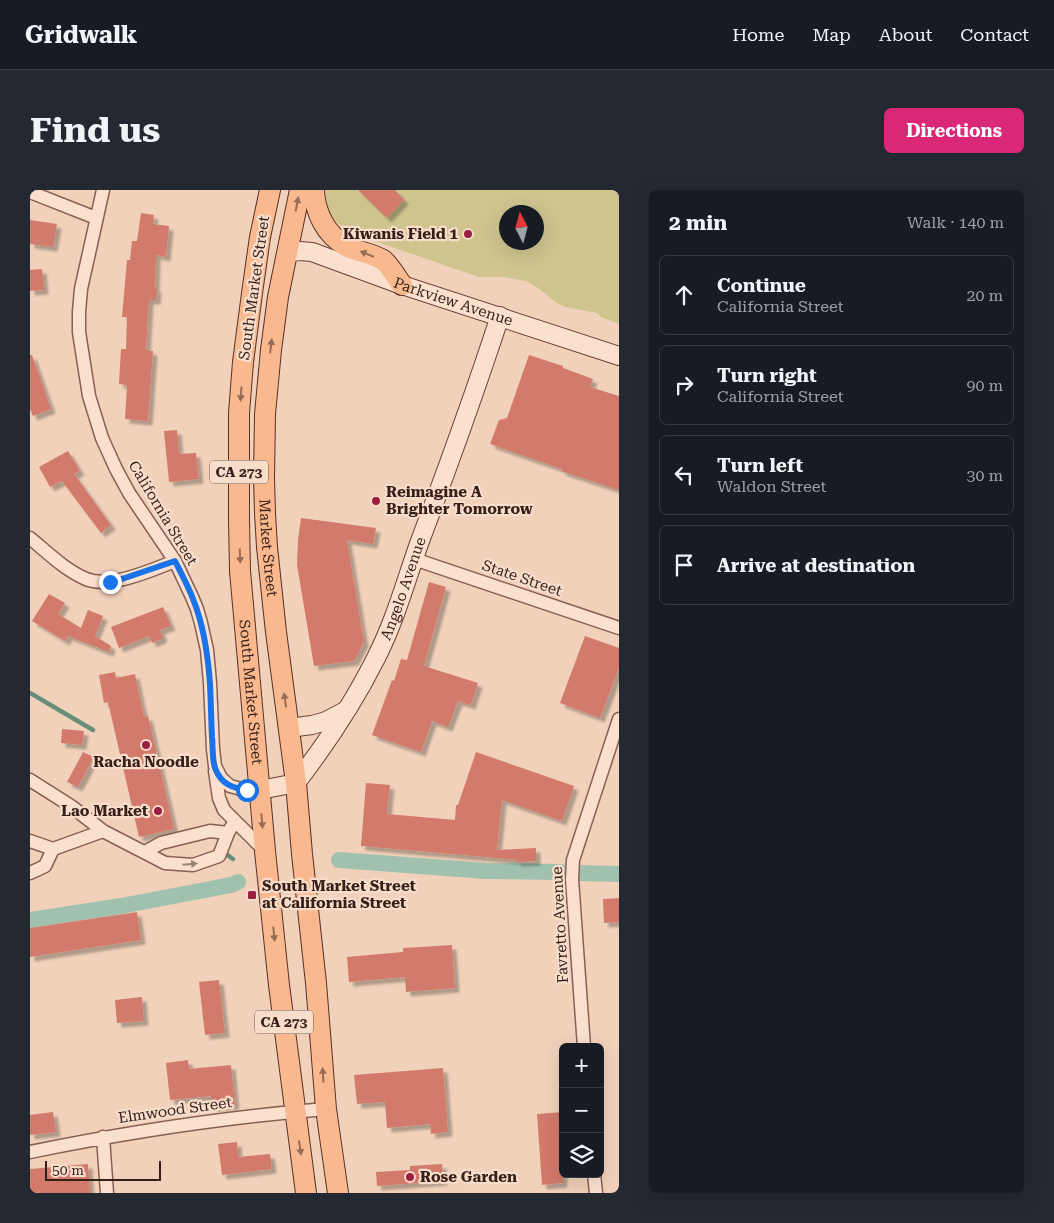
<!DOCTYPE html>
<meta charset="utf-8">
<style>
:root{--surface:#171b24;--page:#242831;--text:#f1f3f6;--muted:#9ea1a6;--line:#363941;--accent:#db2777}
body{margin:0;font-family:"Roboto Serif",serif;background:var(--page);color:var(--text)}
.controls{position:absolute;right:15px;bottom:15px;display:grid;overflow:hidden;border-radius:8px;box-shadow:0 5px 20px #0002}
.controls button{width:45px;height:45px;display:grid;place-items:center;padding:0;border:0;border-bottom:1px solid var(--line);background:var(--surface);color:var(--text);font:25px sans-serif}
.compass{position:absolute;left:469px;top:15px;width:45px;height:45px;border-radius:50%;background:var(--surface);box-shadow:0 5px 20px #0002;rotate:354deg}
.scale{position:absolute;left:15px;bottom:12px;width:116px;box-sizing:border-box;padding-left:5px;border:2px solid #361f19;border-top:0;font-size:14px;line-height:18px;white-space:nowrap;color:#361f19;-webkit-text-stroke:4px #f8ddca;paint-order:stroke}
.stop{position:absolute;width:15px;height:15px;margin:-11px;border:4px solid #1a73e8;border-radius:50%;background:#fff}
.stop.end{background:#1a73e8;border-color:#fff;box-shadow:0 1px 5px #0008}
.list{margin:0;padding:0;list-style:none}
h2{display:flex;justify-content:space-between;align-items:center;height:65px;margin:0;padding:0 20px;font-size:21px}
h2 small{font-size:16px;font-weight:400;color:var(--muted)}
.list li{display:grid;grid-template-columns:32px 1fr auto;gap:15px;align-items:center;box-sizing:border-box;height:80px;margin:0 10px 10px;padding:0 10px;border:1px solid var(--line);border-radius:8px}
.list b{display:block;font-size:19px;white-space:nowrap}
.list p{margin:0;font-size:16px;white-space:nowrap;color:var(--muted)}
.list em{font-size:16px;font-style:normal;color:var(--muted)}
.icon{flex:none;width:28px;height:28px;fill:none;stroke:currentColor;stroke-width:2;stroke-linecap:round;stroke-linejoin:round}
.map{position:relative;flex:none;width:589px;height:1003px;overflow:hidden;border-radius:8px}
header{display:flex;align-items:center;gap:30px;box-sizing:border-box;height:70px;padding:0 25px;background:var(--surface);border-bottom:1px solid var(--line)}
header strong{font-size:24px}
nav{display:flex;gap:28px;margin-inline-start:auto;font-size:18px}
.intro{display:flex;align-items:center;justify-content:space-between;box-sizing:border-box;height:120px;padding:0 30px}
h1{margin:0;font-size:35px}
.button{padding:12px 22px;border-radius:8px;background:var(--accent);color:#fff;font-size:18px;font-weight:700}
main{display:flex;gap:30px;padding:0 30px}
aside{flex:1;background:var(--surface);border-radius:8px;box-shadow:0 5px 20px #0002}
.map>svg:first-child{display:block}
.green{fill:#cfc48e;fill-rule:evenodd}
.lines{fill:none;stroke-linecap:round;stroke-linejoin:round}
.stream{stroke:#668e79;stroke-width:4.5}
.canal{stroke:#9fc1ad;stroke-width:16}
.building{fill:#d27a6c;filter:url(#shadow)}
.street-casing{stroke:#886053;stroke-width:15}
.secondary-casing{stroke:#6a4237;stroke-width:20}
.primary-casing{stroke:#553128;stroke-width:22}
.street{stroke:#fbe0cd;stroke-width:12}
.secondary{stroke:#fbe0cd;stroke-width:18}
.primary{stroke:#f9b88d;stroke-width:20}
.oneway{fill:#986c53}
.oneway2{fill:#988073}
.route{stroke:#1a73e8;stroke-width:6}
.poi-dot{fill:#9c1f43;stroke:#f8ddca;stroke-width:2}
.labels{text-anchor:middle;stroke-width:4.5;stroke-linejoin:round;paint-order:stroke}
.shield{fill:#f8ddca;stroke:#70584e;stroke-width:1}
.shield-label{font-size:14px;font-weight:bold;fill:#361f19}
.poi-label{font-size:15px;font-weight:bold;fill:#361f19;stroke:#f8ddca;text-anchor:start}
.street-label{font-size:15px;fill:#361f19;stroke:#f8ddca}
</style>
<header>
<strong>Gridwalk</strong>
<nav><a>Home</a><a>Map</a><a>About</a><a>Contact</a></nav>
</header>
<div class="intro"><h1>Find us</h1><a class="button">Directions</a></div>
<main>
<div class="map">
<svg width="589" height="1003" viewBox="0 0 589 1003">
<defs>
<filter id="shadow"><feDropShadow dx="4.5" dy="4.5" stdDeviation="1" flood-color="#0004"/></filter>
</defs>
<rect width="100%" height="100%" fill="#f1d1ba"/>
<path class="green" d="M 296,0 L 589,0 L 589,134 L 571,127 L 567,123 L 535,117 L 524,111 L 508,98 L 496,91 L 474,87 L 447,87 L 446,86 L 324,44 C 304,34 296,22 296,0 ZM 477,22 L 507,22 L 507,52 L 477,52 Z"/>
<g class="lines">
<path class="stream" d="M 0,503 L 63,540
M 196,664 L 203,669"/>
<path class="canal" d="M 309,670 L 456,681 L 531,682
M 549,683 L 589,684
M 0,730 L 91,716 L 201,695 L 208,692"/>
</g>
<path class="building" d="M 328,0 L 365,0 L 374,10 L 357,28 Z
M 111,23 L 124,25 L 123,34 L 139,36 L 136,67 L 126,65 L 125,98 L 127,98 L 126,110 L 119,110 L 116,160 L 123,161 L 118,231 L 95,229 L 97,195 L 89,194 L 91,159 L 96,159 L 97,127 L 92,127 L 97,70 L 100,70 L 102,51 L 107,51 Z
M 0,30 L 27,34 L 23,57 L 0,54 Z
M 12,79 L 14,100 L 0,101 L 0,80 Z
M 0,165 L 2,165 L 21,219 L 3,226 L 0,219 Z
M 499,165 L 533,176 L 533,178 L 563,189 L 560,197 L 589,206 L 589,300 L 531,281 L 532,279 L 460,254 L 469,230 L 477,228 Z
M 147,240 L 149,264 L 166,263 L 169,289 L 139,292 L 134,241 Z
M 38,261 L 50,281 L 44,284 L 81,335 L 71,343 L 32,291 L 20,297 L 9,277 Z
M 271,328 L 346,338 L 343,354 L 317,350 L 334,452 L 324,471 L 284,476 L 267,375 L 268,350 Z
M 399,392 L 416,397 L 394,476 L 448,493 L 441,515 L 428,511 L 418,537 L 402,531 L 391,562 L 342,545 L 362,490 L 364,491 L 371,469 L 377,470 Z
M 19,404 L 35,413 L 28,424 L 51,438 L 58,420 L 73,426 L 65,446 L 81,456 L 79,462 L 38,446 L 35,451 L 2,431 Z
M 133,417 L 141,436 L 130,440 L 133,448 L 122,453 L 119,446 L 89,458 L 81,437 Z
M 555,446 L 589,458 L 589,478 L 570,528 L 530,513 Z
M 85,482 L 86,488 L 105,484 L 114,527 L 118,526 L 144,639 L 109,647 L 78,512 L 74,513 L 69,485 Z
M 32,539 L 54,541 L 52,555 L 31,553 Z
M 53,562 L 64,567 L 48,597 L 37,592 Z
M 446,562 L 544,596 L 532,631 L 472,610 L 467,660 L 506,658 L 506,671 L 487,672 L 487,670 L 331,656 L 336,593 L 360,595 L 357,624 L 425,630 L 426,615 L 428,615 Z
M 589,708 L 589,732 L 574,733 L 573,709 Z
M 107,722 L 111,750 L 0,767 L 0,738 Z
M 422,755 L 425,798 L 376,802 L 375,787 L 319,792 L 317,767 L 373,762 L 373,758 Z
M 189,790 L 195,843 L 175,845 L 169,792 Z
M 112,807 L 114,831 L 87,833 L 85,810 Z
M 158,870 L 159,879 L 201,875 L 205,915 L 182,917 L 181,906 L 140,910 L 136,873 Z
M 413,878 L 418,942 L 401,944 L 400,934 L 357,938 L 355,912 L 327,914 L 324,885 Z
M 23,922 L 26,942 L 0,945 L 0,925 Z
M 533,922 L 533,993 L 512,995 L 507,924 Z
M 207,952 L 208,967 L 240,964 L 242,979 L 192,985 L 188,954 Z
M 58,974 L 60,1003 L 0,1003 L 0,979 Z
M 412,974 L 413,991 L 347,996 L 346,982 L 380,980 L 380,976 Z"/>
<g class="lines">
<defs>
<path id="street" d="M 73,0 L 51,99 L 49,122 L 49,142 L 59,206 L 72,248 L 86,279 L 99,303 L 145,371 L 162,407 L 167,419 L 171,433 L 177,460 L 180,493 L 183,559 L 185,576 L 191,588 L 200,596 L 211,599 L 230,600
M 0,2 L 66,28
M 0,348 C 18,363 35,380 56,389 C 80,399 122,380 145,371
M 384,369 L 589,438
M 185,581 L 189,608 L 194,620 L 235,661
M 0,590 L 41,616 L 73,641 L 135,673 L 163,675 L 189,666 L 198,643
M 0,651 L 23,659
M 115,662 L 131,653 L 180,641 L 198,643 L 202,636
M 0,683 L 15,676 L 23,659 L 73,641
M 554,857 L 542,689 L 543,670 L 589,529
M 73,947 L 77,1003
M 0,962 C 98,942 196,927 296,919
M 564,984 L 566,1003"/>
<g id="secondary">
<path id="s1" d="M 257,63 L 269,61 L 282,62 L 372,95 L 589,166"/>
<path d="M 259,538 L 282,535 L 296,531 L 315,521"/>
<path id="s2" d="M 230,600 L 266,593 C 296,554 324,512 346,468 C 365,431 376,390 390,351 C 418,277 445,202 470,126"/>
</g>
<g id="primary">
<path id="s3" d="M 240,0 L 230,47 L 223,96 L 213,172 L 209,223 L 209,330 L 210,381 L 235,661 L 249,795 L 276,1003"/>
<path id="s4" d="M 270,0 L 248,107 L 241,160 L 235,224 L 234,288 L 235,323 L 237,357 L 246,442 L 266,593 L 272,664 L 286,793 L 296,919 L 308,1003"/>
<path d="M 284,0 C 285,22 295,44 316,56 C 327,62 342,63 353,70 C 359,74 367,88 372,95"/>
</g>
</defs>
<use href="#street" class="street-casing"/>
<use href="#secondary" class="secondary-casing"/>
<use href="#primary" class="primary-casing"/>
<use href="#street" class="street"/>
<use href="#secondary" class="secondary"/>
<use href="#primary" class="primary"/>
</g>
<defs><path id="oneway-solid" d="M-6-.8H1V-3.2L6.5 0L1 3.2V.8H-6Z" transform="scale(1.25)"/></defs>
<g class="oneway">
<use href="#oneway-solid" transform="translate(267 14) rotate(-79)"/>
<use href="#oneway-solid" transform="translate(337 64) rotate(-158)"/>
<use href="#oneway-solid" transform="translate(241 156) rotate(-83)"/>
<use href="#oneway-solid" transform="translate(211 204) rotate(94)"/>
<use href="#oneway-solid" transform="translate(210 366) rotate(88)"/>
<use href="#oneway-solid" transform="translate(255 510) rotate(-98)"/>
<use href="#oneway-solid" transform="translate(232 631) rotate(85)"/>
<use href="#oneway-solid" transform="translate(244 744) rotate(84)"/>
<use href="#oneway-solid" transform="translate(293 885) rotate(-94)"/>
<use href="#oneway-solid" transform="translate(270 958) rotate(82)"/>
</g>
<use class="oneway2" href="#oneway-solid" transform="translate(160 674) rotate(-5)"/>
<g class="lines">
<path class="route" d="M 80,392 L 86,391 L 145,371 C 151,383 158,396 163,409 C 174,436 178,465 180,494 C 181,512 181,530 182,547 C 183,557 182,568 185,578 C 191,594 202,598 217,600"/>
</g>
<g class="poi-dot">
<circle cx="438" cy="44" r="5"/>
<circle cx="346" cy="311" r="5"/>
<circle cx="116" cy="555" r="5"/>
<circle cx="128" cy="621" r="5"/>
<rect x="217" y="700" width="10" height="10" rx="2.5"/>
<circle cx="380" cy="987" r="5"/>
</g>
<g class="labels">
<g class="shield">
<rect x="180" y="270.5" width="58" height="23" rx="4"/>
<rect x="225" y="820.5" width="58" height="23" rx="4"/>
</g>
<g class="shield-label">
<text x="209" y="287">CA 273</text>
<text x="254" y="837">CA 273</text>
</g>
<g class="poi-label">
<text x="428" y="49" text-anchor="end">Kiwanis Field 1</text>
<text x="356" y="307">Reimagine A<tspan x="356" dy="17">Brighter Tomorrow</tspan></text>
<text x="116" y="577" text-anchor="middle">Racha Noodle</text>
<text x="118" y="626" text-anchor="end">Lao Market</text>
<text x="232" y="701">South Market Street<tspan x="232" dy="17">at California Street</tspan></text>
<text x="390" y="992">Rose Garden</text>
</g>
<g class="street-label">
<text transform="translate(224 98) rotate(-82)" y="5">South Market Street</text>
<text dy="5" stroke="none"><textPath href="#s1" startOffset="175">Parkview Avenue</textPath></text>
<text transform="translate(133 323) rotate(59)" y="5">California Street</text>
<text dy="5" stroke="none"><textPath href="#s4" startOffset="361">Market Street</textPath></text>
<text transform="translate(492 388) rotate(19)" y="5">State Street</text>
<text dy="5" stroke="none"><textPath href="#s2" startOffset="260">Angelo Avenue</textPath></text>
<text dy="5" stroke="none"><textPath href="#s3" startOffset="505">South Market Street</textPath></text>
<text transform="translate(530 735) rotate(-93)" y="5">Favretto Avenue</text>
<text transform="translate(145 920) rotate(-8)" y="5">Elmwood Street</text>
</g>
</g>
</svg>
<div class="controls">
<button>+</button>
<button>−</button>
<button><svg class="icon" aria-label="layers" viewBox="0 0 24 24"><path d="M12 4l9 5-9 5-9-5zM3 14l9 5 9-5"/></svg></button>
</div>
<svg class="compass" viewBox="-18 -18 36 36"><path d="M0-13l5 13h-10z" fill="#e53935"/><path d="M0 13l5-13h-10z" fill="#9ea1a6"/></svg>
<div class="scale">50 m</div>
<div class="stop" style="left:217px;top:600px"></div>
<div class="stop end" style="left:80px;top:392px"></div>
</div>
<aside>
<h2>2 min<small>Walk · 140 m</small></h2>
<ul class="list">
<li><svg class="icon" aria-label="ahead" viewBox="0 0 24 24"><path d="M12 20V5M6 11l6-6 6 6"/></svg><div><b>Continue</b><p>California Street</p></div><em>20 m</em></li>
<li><svg class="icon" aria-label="right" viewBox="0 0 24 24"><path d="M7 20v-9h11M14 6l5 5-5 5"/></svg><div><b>Turn right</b><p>California Street</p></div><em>90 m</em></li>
<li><svg class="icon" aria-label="left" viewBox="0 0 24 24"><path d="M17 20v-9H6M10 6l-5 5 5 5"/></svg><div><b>Turn left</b><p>Waldon Street</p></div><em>30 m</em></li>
<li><svg class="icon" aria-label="arrive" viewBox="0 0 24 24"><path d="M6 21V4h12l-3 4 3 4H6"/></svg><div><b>Arrive at destination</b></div></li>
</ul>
</aside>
</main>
